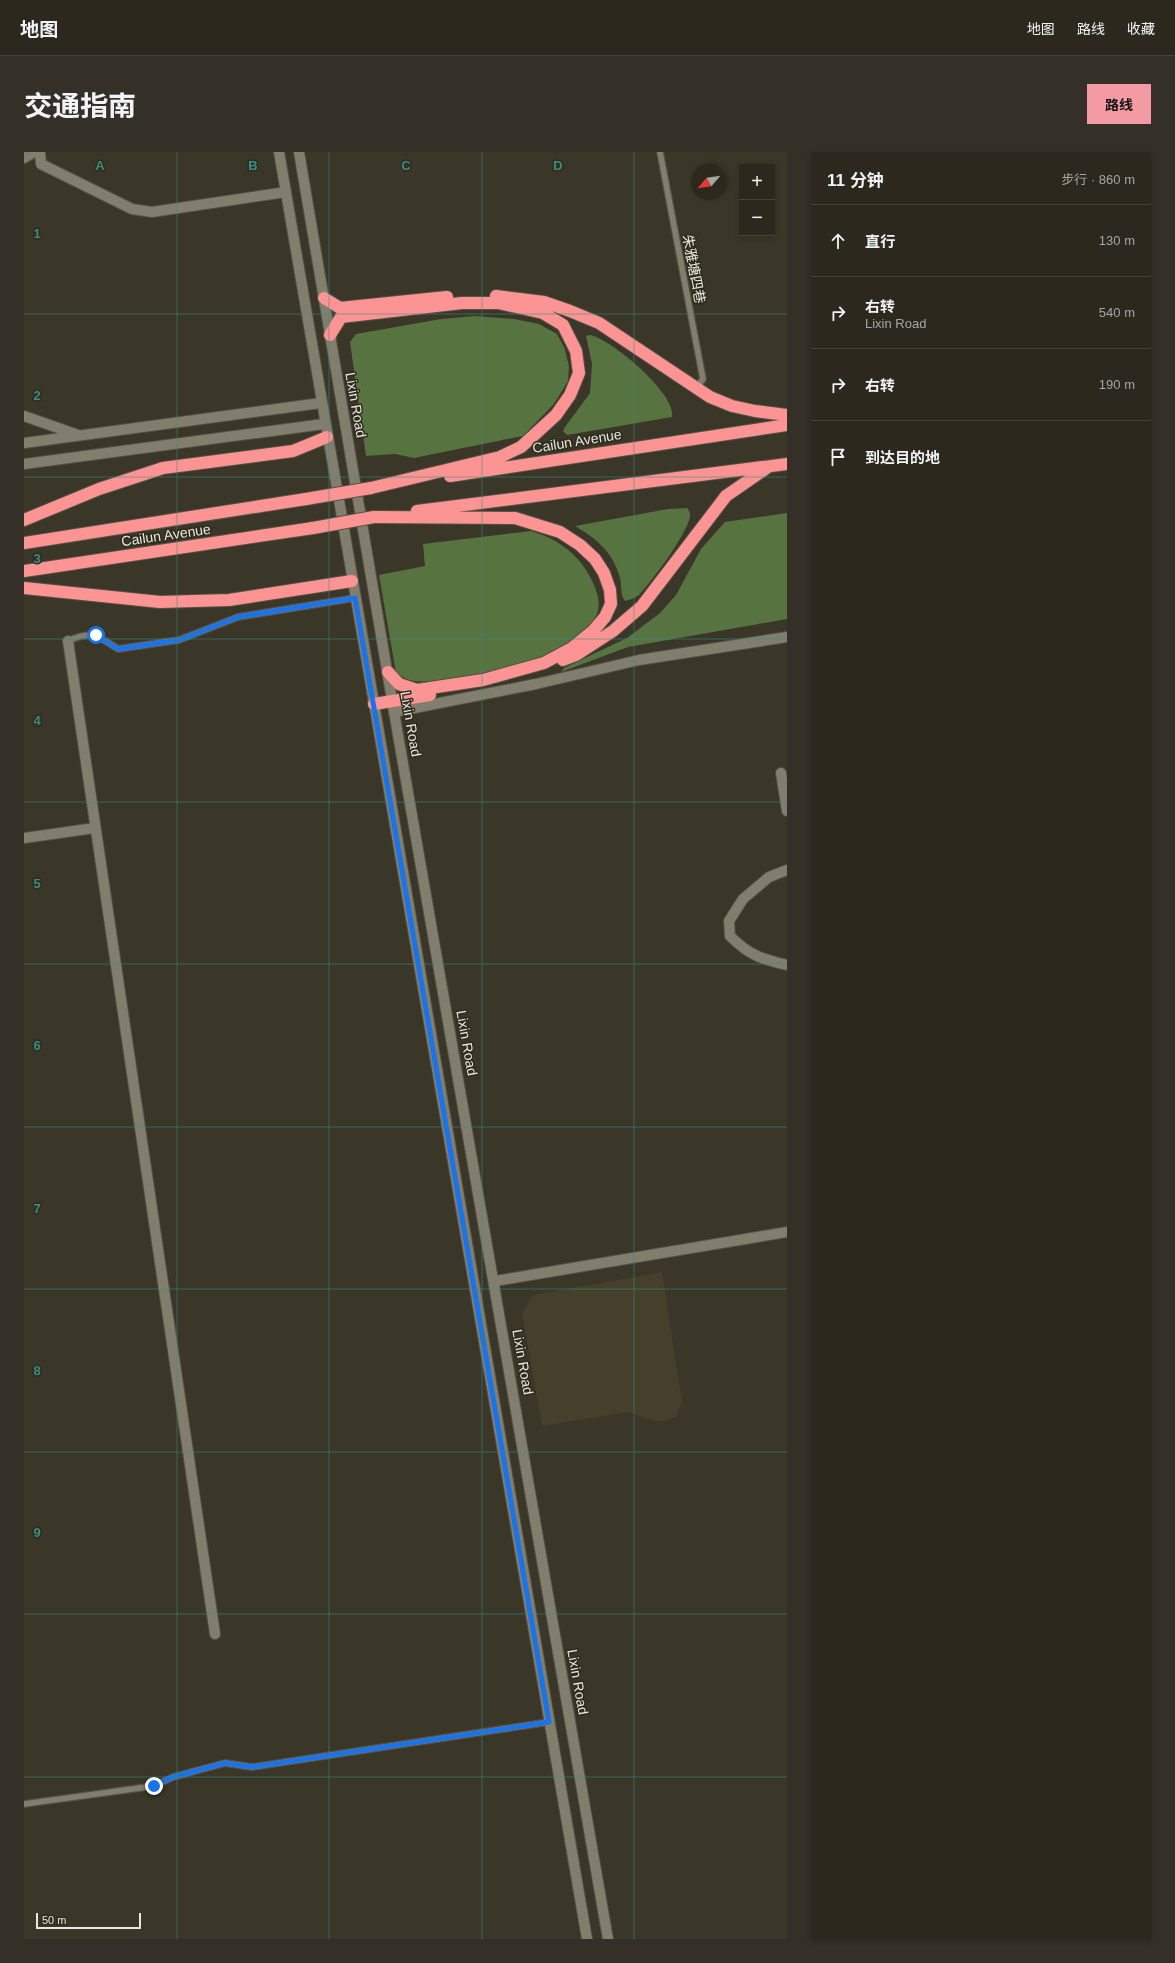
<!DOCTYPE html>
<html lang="zh">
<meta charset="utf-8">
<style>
:root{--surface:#2c281e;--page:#343027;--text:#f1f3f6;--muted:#a6a6a4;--line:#48443c;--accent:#f49aa4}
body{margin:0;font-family:Helvetica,"Noto Sans SC",sans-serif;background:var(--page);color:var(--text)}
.controls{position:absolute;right:12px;top:12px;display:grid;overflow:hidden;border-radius:0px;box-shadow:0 2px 6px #0003}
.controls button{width:36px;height:36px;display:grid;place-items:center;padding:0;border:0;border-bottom:1px solid var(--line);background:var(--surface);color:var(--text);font:20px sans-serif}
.compass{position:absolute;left:667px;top:12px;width:36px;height:36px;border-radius:50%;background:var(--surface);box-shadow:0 2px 6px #0003;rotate:241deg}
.scale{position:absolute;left:12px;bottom:10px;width:105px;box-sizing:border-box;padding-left:4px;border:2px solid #e9e7de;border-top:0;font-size:11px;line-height:14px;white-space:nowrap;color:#e9e7de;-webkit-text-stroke:3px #2f2c1e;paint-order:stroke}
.stop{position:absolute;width:12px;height:12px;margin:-9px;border:3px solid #1a73e8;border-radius:50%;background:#fff}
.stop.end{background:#1a73e8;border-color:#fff;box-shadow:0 1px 4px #0008}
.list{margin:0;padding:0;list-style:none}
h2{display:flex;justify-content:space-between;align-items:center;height:52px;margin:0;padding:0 16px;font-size:17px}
h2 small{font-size:13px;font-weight:400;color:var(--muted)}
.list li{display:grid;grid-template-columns:26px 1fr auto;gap:12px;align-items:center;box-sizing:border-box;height:72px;padding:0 16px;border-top:1px solid var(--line)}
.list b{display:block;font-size:15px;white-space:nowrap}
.list p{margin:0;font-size:13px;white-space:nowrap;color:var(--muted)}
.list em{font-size:13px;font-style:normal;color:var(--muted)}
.icon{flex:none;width:22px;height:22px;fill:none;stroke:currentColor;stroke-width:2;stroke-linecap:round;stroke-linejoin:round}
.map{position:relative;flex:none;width:763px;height:1787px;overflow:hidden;border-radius:0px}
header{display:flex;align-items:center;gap:24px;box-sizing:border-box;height:56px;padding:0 20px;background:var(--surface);border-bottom:1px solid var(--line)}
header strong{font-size:19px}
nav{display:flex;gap:22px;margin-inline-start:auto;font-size:14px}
.intro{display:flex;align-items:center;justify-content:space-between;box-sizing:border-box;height:96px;padding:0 24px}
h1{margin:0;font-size:28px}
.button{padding:10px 18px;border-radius:0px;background:var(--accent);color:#111;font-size:14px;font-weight:700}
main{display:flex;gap:24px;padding:0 24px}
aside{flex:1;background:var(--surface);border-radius:0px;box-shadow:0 2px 6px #0003}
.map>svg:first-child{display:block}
.built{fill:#45402b}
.forest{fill:#567340}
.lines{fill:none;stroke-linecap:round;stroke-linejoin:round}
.lane-casing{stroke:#555246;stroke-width:8}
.street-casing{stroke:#555246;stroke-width:12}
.secondary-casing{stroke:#555246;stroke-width:12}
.highway-casing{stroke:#555246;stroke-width:14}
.lane{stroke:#827e6e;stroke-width:5.5}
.street{stroke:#827e6e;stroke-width:10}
.secondary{stroke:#827e6e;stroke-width:10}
.highway{stroke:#fc9493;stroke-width:12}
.highway-bridge-casing{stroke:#555246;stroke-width:14;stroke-linecap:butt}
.highway-bridge{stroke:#fc9493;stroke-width:12}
.route{stroke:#1a73e8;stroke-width:5}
.grid{fill:none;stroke:#3b8d84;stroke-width:1;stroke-opacity:0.55}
.labels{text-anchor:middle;stroke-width:3;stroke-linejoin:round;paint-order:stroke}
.street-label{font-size:14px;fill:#e9e7de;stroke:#2f2c1e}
.grid-label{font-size:13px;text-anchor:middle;font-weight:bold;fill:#3b8d84;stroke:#2f2c1e;stroke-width:3;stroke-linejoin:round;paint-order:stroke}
</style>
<header>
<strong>地图</strong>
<nav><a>地图</a><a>路线</a><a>收藏</a></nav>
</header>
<div class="intro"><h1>交通指南</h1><a class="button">路线</a></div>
<main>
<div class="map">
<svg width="763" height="1787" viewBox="0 0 763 1787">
<rect width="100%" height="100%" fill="#3a3628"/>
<path class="built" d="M 638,1120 L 658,1250 L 652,1265 L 641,1269 L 631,1269 L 604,1260 L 518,1274 L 498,1161 L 509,1143 Z"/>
<path class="forest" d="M 451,164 L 490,167 L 515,172 L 533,182 L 541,197 L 545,215 L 544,229 L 530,252 L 499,284 L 390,306 L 371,302 L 342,304 L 326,190 L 332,182 L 417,167 Z
M 566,183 C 587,187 653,242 648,265 L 543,283 L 539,279 L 541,275 L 566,241 L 568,212 L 562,184 Z
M 664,356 C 664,358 666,360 666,362 C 668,376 626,432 615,443 C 611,446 606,448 601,449 C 596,443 598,434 596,426 C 589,400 573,387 551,374 L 644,357 Z
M 763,361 L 763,467 L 604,495 L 537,520 L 540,516 L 603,486 L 636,461 L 652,443 L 677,397 L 701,370 Z
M 507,379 C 531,386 551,399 564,421 C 571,434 579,450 572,464 C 563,482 527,503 508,509 C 486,517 406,535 386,528 C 381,527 376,523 372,521 L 355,423 L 401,414 L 399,392 Z"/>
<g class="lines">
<defs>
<path id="lane" d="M 636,0 L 679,227 L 672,236
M 44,489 C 68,478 74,484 94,497 L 155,488 L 214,465 L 331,446
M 0,1652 L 130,1634 L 149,1625 L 201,1611 L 228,1615 L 525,1570"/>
<path id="street" d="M 16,0 L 17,12 L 108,57 L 128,60 L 262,40
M 0,6 L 10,0
M 0,264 L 54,283
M 0,291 L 297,251
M 0,312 L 300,272
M 44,489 L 191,1482
M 370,560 L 512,532 L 615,508 L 763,485
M 757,621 L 763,659
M 0,686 L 71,676
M 763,718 L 745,725 L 719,747 L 705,769 L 706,784 C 725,803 737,807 763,813"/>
<path id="secondary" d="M 255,0 L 563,1787
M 275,0 L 370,560 L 584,1787
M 471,1129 L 763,1080"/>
<path id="highway" d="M 472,144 L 520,150 L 546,159 L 575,171 L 686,245 L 708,254 L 731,259 L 763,263
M 300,146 L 316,156 L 423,145
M 306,183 L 317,165 L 438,151 L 474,151 L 519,161 L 539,173 L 552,199 L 555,221 L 546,243 L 532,263 L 497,295 L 476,305 L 347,336
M 426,324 L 763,273
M 393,359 L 763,312
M 350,365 L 491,366 L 536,380 L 556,393 L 571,407 L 580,421 L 586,438 L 587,452 L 581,465 L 569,479 L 548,496 L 520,511 L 459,528 L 393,538 L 375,532 L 364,520
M 0,368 L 75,337 L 139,316 L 269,299 L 303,285
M 0,391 L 282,347
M 0,419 L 289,376
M 0,436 L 136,450 L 205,448 L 328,429
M 539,508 L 552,503 L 589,479 L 618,454 L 702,344 L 744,315
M 350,552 L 406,543"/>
</defs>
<use href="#lane" class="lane-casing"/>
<use href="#street" class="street-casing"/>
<use href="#secondary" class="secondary-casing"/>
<use href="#highway" class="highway-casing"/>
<use href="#lane" class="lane"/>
<use href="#street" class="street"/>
<use href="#secondary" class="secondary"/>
<use href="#highway" class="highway"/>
<defs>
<path id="highway-bridge" d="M 282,347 L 347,336
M 289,376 L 350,365"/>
</defs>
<use href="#highway-bridge" class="highway-bridge-casing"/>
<use href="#highway-bridge" class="highway-bridge"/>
</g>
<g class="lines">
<path class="route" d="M 72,483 L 94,497 L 155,488 L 214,465 L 331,446 L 525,1570 L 228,1615 L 201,1611 L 149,1625 L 130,1634"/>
</g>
<path class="grid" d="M 153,0 L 153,1787M 305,0 L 305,1787M 458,0 L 458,1787M 610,0 L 610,1787M 0,162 L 763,162M 0,325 L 763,325M 0,487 L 763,487M 0,650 L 763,650M 0,812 L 763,812M 0,975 L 763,975M 0,1137 L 763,1137M 0,1300 L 763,1300M 0,1462 L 763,1462M 0,1625 L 763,1625"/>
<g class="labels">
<g class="street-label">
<text transform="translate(670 117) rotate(79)" y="5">朱雅塘四巷</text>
<text transform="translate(332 253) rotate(80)" y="5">Lixin Road</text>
<text transform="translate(553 289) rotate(-9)" y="5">Cailun Avenue</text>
<text transform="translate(142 383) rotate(-8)" y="5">Cailun Avenue</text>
<text transform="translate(387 572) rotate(80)" y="5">Lixin Road</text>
<text transform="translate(443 891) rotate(80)" y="5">Lixin Road</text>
<text transform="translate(499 1210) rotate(80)" y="5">Lixin Road</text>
<text transform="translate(554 1530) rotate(80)" y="5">Lixin Road</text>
</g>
</g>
<g class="grid-label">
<text x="76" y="18">A</text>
<text x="229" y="18">B</text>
<text x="382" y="18">C</text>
<text x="534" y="18">D</text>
<text x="13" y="86">1</text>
<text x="13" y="248">2</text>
<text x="13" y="411">3</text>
<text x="13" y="573">4</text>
<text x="13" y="736">5</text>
<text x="13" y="898">6</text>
<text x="13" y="1061">7</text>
<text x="13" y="1223">8</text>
<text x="13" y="1385">9</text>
</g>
</svg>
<div class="controls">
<button>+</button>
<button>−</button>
</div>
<svg class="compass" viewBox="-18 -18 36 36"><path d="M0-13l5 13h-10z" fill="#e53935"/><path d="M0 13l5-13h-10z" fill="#a6a6a4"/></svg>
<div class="scale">50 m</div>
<div class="stop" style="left:72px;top:483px"></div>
<div class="stop end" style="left:130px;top:1634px"></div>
</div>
<aside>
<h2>11 分钟<small>步行 · 860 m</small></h2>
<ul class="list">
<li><svg class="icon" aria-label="ahead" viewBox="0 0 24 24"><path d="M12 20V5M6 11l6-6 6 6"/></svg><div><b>直行</b></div><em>130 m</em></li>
<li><svg class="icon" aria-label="right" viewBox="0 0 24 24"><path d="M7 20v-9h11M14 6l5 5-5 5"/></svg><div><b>右转</b><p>Lixin Road</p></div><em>540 m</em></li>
<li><svg class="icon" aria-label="right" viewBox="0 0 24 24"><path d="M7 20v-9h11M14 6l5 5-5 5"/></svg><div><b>右转</b></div><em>190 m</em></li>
<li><svg class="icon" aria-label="arrive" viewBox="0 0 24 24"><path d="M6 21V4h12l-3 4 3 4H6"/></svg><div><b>到达目的地</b></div></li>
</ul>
</aside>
</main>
